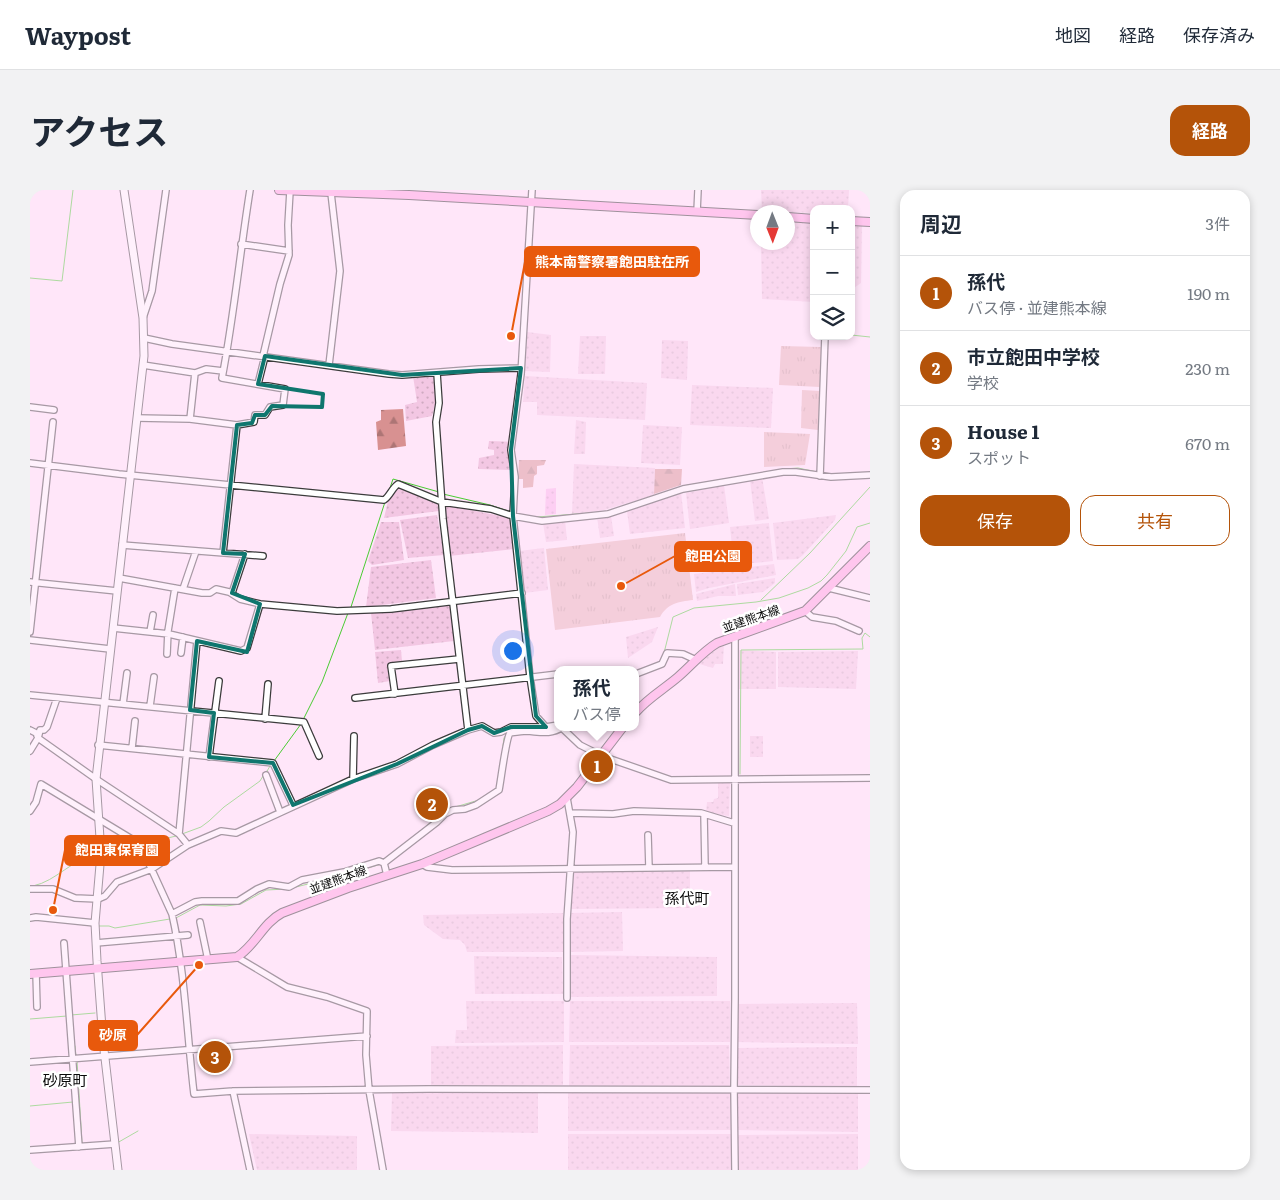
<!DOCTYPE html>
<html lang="ja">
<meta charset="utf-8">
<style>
:root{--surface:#fff;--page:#f2f2f3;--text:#1f2937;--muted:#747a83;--line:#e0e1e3;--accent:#b45309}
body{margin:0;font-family:Literata,"Noto Sans JP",serif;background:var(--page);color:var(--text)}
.controls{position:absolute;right:15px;top:15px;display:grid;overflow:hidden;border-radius:10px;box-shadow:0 2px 8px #0003}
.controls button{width:45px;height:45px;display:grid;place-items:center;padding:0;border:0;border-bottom:1px solid var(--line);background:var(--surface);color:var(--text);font:25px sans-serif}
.compass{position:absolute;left:720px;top:15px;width:45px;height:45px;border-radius:50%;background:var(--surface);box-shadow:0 2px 8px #0003;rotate:179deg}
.you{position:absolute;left:482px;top:460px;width:18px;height:18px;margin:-12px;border:4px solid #fff;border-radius:50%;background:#1a73e8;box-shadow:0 0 0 8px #1a73e833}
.badge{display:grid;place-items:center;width:32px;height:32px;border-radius:50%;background:var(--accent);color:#fff;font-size:16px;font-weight:700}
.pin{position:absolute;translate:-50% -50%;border:2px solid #fff;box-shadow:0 1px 5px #0006}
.popup{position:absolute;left:524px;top:476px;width:85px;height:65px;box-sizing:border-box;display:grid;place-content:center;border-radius:10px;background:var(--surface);filter:drop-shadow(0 1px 4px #0005);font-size:16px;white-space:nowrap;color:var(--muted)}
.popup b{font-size:19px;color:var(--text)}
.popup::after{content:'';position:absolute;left:50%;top:100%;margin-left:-10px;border:10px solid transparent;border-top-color:var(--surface)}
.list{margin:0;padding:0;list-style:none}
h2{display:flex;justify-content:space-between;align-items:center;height:65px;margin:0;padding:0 20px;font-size:21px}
h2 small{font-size:16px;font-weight:400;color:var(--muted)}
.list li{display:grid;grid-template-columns:32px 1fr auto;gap:15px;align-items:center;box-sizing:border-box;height:75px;padding:0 20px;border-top:1px solid var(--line)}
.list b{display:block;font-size:19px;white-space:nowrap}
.list p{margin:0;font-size:16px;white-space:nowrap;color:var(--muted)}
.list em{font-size:16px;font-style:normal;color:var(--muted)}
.actions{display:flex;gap:10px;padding:15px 20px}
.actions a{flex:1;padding:11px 0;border:1px solid var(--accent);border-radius:15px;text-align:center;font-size:18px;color:var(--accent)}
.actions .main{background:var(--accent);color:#fff}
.icon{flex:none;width:28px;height:28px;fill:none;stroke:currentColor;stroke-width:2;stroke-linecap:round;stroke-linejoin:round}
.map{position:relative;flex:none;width:840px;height:980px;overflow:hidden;border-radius:15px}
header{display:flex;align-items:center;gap:30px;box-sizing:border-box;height:70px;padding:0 25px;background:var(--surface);border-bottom:1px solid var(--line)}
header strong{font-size:24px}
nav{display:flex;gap:28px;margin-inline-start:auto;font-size:18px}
.intro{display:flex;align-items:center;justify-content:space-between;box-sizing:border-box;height:120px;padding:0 30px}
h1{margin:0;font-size:35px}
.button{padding:12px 22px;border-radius:15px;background:var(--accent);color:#fff;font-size:18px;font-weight:700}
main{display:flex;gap:30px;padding:0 30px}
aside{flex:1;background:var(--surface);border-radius:15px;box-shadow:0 2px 8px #0003}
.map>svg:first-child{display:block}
.farmland{fill:url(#farmland-dots)}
.grass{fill:url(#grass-tufts)}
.forest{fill:url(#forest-firs)}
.sand{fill:url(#sand-dots)}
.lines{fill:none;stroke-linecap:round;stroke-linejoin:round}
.stream{stroke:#4acc33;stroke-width:1}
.minor-casing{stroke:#3c3c3c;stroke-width:8}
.tertiary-casing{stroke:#3c3c3c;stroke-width:9}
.secondary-casing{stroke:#2b2b2b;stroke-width:10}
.minor{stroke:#fff;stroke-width:5.5}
.tertiary{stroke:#fff;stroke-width:7}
.secondary{stroke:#ffa1df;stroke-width:8}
.marked{fill:none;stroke:#0f766e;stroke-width:4;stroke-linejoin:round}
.labels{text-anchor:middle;stroke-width:5;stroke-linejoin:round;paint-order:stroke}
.street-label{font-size:12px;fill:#090909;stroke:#fff}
.quarter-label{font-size:15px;fill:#090909;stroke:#fff}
.leader{fill:none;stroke:#e8590c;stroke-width:2}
.callout-dot{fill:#e8590c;stroke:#fff;stroke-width:2}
.callout{fill:#e8590c;stroke:#e8590c;stroke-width:2}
.callout-label{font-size:14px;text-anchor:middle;font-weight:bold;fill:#fff}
</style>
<header>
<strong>Waypost</strong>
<nav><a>地図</a><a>経路</a><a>保存済み</a></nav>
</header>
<div class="intro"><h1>アクセス</h1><a class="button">経路</a></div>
<main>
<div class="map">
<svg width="840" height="980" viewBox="0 0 840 980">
<defs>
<pattern id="farmland-dots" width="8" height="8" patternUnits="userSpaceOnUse" patternTransform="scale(1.25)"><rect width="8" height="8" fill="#f3c7e3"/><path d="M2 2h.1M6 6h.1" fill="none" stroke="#cfaac1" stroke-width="1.8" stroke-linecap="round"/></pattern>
<pattern id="grass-tufts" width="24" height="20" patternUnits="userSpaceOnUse" patternTransform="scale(1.25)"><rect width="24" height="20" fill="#e7b1b5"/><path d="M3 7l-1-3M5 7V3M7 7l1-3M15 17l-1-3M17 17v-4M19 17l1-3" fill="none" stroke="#c5979a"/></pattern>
<pattern id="forest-firs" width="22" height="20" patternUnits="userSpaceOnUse" patternTransform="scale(1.25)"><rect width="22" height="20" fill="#d89191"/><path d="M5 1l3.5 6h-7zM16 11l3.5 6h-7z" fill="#ad7575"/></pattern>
<pattern id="sand-dots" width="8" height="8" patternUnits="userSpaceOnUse" patternTransform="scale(1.25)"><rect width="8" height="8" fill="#fab3ea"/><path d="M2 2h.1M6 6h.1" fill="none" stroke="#d599c7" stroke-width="1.8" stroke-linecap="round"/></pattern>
</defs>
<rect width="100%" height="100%" fill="#ffe6f9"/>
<path class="farmland" d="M 731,0 L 819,0 L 818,19 L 784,19 L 784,23 L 732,21 Z
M 758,30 L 784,32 L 784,112 L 732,109 L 731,53 L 758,52 Z
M 821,34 L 832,35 L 831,93 L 821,100 Z
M 497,142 L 521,145 L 520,182 L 493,181 Z
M 550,146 L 576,146 L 575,184 L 548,184 Z
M 632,150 L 658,151 L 657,190 L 631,188 Z
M 403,184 L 406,210 L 402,226 L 376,231 L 375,215 L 387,212 L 383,186 Z
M 495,186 L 617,193 L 615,230 L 507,225 L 507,212 L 493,212 Z
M 662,195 L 743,198 L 741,238 L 660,235 Z
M 546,230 L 556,232 L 555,264 L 544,264 Z
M 613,235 L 652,237 L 650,275 L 611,273 Z
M 459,251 L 485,252 L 481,280 L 448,279 L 449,268 L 464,265 L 464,260 L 458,259 Z
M 544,274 L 625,278 L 624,305 L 574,320 L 542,324 Z
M 732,287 L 739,329 L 725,331 L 720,290 Z
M 694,295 L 699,333 L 660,339 L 656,303 Z
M 368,296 L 409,313 L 409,321 L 354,328 L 358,311 Z
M 651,302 L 655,338 L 600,344 L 597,321 Z
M 414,315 L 481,328 L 484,359 L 419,366 Z
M 407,325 L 414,365 L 378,368 L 370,330 Z
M 806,325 L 805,330 L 773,365 L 768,369 L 747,370 L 743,333 Z
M 581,326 L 584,346 L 570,348 L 567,327 Z
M 535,330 L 537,350 L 516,352 L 513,333 Z
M 351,332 L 369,332 L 374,370 L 342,375 L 338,371 Z
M 739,333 L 743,371 L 704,375 L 700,337 Z
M 514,358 L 518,400 L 494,403 L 489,361 Z
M 401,370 L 406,408 L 336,417 L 341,377 Z
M 744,374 L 746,385 L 679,398 L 666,402 L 664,384 Z
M 745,388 L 745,393 L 733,402 L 708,405 L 707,394 Z
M 705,394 L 706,406 L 688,406 L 667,411 L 666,404 Z
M 420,413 L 424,451 L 345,460 L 341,423 Z
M 628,437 L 622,452 L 598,468 L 596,447 Z
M 694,453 L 693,474 L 685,474 L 683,478 L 666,473 L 680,460 Z
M 371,460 L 372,471 L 358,474 L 360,491 L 348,493 L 345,462 Z
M 707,460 L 746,462 L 746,499 L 707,499 Z
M 828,461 L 826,499 L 748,497 L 748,462 Z
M 720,546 L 733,546 L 733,567 L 720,567 Z
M 688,592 L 700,592 L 699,626 L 676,623 L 677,612 L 683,612 L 684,609 L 688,608 Z
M 542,680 L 660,680 L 660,718 L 540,719 Z
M 592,722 L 593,761 L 538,762 L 539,723 Z
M 533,723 L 533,762 L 437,762 L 435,755 L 430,750 L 413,749 L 394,735 L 393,725 Z
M 540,765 L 687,767 L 687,806 L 538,807 Z
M 444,766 L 532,767 L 533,804 L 445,804 Z
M 436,811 L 534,811 L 534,852 L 425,853 L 426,840 L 437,840 Z
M 540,811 L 700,811 L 700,852 L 539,852 Z
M 827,813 L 828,854 L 707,852 L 708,814 Z
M 533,855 L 533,895 L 401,897 L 401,856 Z
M 540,855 L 699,855 L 700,896 L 539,896 Z
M 827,857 L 827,897 L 707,895 L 707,858 Z
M 538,901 L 701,902 L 701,940 L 538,941 Z
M 828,901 L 828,942 L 707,940 L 708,902 Z
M 508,902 L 508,943 L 361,941 L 362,903 Z
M 219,944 L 327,946 L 327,980 L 227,980 Z
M 538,944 L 701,944 L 701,980 L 538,980 Z
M 828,944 L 828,980 L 708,980 L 708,945 Z"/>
<path class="grass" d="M 751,156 L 791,157 L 790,197 L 749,195 Z
M 772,200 L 790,201 L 788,240 L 771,238 Z
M 734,242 L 780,244 L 775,275 L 734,277 Z
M 655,343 L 663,410 C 648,412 638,413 630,427 L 525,440 L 516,359 Z"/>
<path class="forest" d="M 373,219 L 376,256 L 348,260 L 346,232 L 351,230 L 351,220 Z
M 489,270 L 516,270 L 514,275 L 507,276 L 507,284 L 504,286 L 503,297 L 493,298 L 493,289 L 488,289 Z
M 625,279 L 652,279 L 651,295 L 624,304 Z"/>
<path class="sand" d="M 526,298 L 526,324 L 515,325 L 516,299 Z"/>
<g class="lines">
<path class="stream" d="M 0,88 L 32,91 L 43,0
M 821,145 L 840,147
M 653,296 L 754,279 L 768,278 L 787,282
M 359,301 L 363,289 L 409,302
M 413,304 L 460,315 L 481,322
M 507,327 L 560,323
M 731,410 L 780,363 L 840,297
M 321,417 L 355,312
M 634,463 L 643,427 L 664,418 L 726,412 L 749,408 L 778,398 L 791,391 L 797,385 L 816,361 L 827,337 L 840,333
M 273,530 L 292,492 L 318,423
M 473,556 L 474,548 L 477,543
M 244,571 L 271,534
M 236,583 L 240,576
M 710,584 L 711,460 L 833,459 L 832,448 L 835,443 L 840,447
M 152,644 L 171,637 L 179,631 L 194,617 L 230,591 L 233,586
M 387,644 L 415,620 L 449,610
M 113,654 L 146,646
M 74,662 L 107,655
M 331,680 L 351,674
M 3,696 C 27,691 41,669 68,664
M 266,697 L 310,686
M 146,728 L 170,715 L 196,716 L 211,714 L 236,700 L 257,699
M 40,733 L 63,736
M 67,736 L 79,736 L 85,738 L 140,729
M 41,825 L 65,823
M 0,829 L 37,826
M 45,856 L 46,866
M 47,870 L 52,953
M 0,916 L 43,912
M 87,953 L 108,941"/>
<defs>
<path id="minor" d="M 502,0 L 491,184 L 481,260 L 485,287 L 483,326 L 500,487 L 506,526 L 515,536
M 667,22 L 668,0
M 211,54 L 259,61
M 113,128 L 122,101 L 136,0
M 114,148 L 142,154 L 359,184 L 372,185 L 449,179 L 491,178
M 233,166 L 250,94 L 259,65 L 258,35 L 260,1
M 113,175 L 165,183
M 299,175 L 310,81 L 301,3
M 193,181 L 176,179 L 165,183 L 160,229 L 207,235
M 407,183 L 409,213 L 406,232 L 413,329 L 438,540
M 228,194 L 235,166
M 0,217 L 24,220
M 107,228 L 160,229
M 0,273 L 89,284 L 354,310 C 360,306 362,298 368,294 L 412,312 L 461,319 L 483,326 L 512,331 L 578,324 L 653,299 L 753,282 L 766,282 L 801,287 L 840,285
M 790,286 L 795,146
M 92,355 L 233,366
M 193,363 L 207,235 L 224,232 L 225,225 L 235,225 L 240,217 L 253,215 L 255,199 L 192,188 C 204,126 210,62 220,0
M 89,388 L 172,403 L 180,403 L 186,399 L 199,402 L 210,409 L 230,414 L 307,421 L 361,419 L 492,403
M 0,392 L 87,401
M 799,398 L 840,408
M 153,399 L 166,361
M 202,403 L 215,364
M 775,421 L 782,427 L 806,431 L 829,441
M 83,438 L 139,444 L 211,461 L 217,458 L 230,414
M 0,442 L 23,232
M 120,442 L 123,425
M 705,446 L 705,808 L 704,899 L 705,980
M 0,450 L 80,459
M 151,463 L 153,447
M 137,464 L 138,441 L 145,398
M 606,484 L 632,474 L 637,463 L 653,464 L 666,470
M 365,504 L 361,476 L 429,469
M 0,505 L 274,532 L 289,566
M 325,508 L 528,484
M 93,514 L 97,483
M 120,516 L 124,487
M 235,529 L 238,494
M 531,537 L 550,555 L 572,566 L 641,590 L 840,588
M 0,540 L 6,543 L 8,548 L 66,589 L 149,644 L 158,655
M 68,555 L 243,573 L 263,615
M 102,558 L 105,531
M 0,561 L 8,548 L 10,540 L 14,540 L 17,537 L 27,508
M 179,567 L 189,491
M 236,585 L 250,622
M 323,589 L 324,546
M 0,621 L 6,612 L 11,594 L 110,654 L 142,724 C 155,781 157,845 164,904 L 203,901 L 399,899 L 840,900
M 540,623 L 583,624 L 604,621 L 671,623 L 704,633
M 674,624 L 675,677
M 149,644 L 167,451
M 618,645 L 619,678
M 392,674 L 397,677 L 422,680 L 704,677
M 357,685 L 354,673 L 407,632 L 415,624 L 423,620 L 435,619 L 446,615 L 469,600 C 471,590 476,548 480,543 C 486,542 491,541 497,541 C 511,542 520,545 533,537
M 0,699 L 23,699 L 45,708 L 68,709 L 75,706 L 87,692 L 122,679 L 158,655 L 191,641 L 206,643 L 323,589 L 367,574 L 403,555 L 438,540 L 452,536 L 464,543 L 471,542 L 481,537 L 516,537 L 528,535
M 142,724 L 165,712 L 172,711 L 208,711 L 227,699 L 239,694 L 259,697 L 272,690 L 314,682 L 349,671 L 354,673
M 0,728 L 6,727 L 65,733
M 170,732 L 178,770
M 34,753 L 49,957
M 66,753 L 158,745
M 207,767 L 257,797 L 297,807 L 337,821 L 336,865 L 339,900 L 353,980
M 6,783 L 7,817
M 537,808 L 537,729 L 543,642 L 537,608
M 0,872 L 337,846
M 203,901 L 220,980
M 0,960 L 85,954"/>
<path id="tertiary" d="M 88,980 L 73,851 L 67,771 L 65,733 L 71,663 L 66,589 L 114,166 L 113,128 L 94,0"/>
<path id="secondary" d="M 249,0 L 379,5 L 728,25
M 758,27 L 784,29
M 821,31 L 840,32
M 606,522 C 618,508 634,499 648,487 C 661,476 672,462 687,453 L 775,421 L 840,356
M 0,784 L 207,767 C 225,756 233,733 252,723 L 318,698 L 392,674 L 518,621 L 530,614 L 547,597 L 593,537"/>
</defs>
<use href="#minor" class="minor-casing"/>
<use href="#tertiary" class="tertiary-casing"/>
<use href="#secondary" class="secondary-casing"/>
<use href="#minor" class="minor"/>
<use href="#tertiary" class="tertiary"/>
<use href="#secondary" class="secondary"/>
</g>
<path d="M0 0H840V980H0ZM 235,166 L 372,185 L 491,178 L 481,260 L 483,326 L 506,526 L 516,537 L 481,537 L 464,543 L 452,536 L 438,540 L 367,574 L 263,615 L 243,573 L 179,567 L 184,523 L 160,520 L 167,451 L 217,462 L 230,414 L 202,403 L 215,364 L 193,363 L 207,235 L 222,233 L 225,225 L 235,225 L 242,216 L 292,217 L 293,204 L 228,194 Z" fill="#ffe6f9" fill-opacity=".55" fill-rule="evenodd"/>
<path class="marked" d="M 235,166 L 372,185 L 491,178 L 481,260 L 483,326 L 506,526 L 516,537 L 481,537 L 464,543 L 452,536 L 438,540 L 367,574 L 263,615 L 243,573 L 179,567 L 184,523 L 160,520 L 167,451 L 217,462 L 230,414 L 202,403 L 215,364 L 193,363 L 207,235 L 222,233 L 225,225 L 235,225 L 242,216 L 292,217 L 293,204 L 228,194 Z"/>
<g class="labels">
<g class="street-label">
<text transform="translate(721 429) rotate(-19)" y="4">並建熊本線</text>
<text transform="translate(308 690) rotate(-20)" y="4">並建熊本線</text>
</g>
<g class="quarter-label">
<text x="657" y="714">孫代町</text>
<text x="35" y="896">砂原町</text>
</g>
</g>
<path class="leader" d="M481 146L495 72M591 396L645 366M23 720L35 660M169 775L107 845"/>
<g class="callout-dot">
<circle cx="481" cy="146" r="5"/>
<circle cx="591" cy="396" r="5"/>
<circle cx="23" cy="720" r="5"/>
<circle cx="169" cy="775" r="5"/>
</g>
<g class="callout">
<rect x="495" y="57" width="174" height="29" rx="5"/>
<rect x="645" y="352" width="76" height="29" rx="5"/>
<rect x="35" y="646" width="104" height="29" rx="5"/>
<rect x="59" y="831" width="48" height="29" rx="5"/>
</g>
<g class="callout-label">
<text x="582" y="77">熊本南警察署飽田駐在所</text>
<text x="683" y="371">飽田公園</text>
<text x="87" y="665">飽田東保育園</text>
<text x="83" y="850">砂原</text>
</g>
</svg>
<div class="controls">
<button>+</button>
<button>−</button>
<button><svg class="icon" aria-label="layers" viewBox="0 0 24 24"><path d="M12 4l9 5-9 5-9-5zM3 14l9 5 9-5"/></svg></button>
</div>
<svg class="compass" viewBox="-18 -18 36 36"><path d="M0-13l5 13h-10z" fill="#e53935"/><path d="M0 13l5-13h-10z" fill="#747a83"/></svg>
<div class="you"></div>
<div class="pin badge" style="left:567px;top:576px">1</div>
<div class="popup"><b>孫代</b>バス停</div>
<div class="pin badge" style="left:402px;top:614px">2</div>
<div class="pin badge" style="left:185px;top:867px">3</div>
</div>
<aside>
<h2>周辺<small>3件</small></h2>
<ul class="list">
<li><span class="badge">1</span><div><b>孫代</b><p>バス停 · 並建熊本線</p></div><em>190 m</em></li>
<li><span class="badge">2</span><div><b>市立飽田中学校</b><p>学校</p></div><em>230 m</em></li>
<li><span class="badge">3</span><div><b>House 1</b><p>スポット</p></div><em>670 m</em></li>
</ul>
<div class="actions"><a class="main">保存</a><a>共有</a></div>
</aside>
</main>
